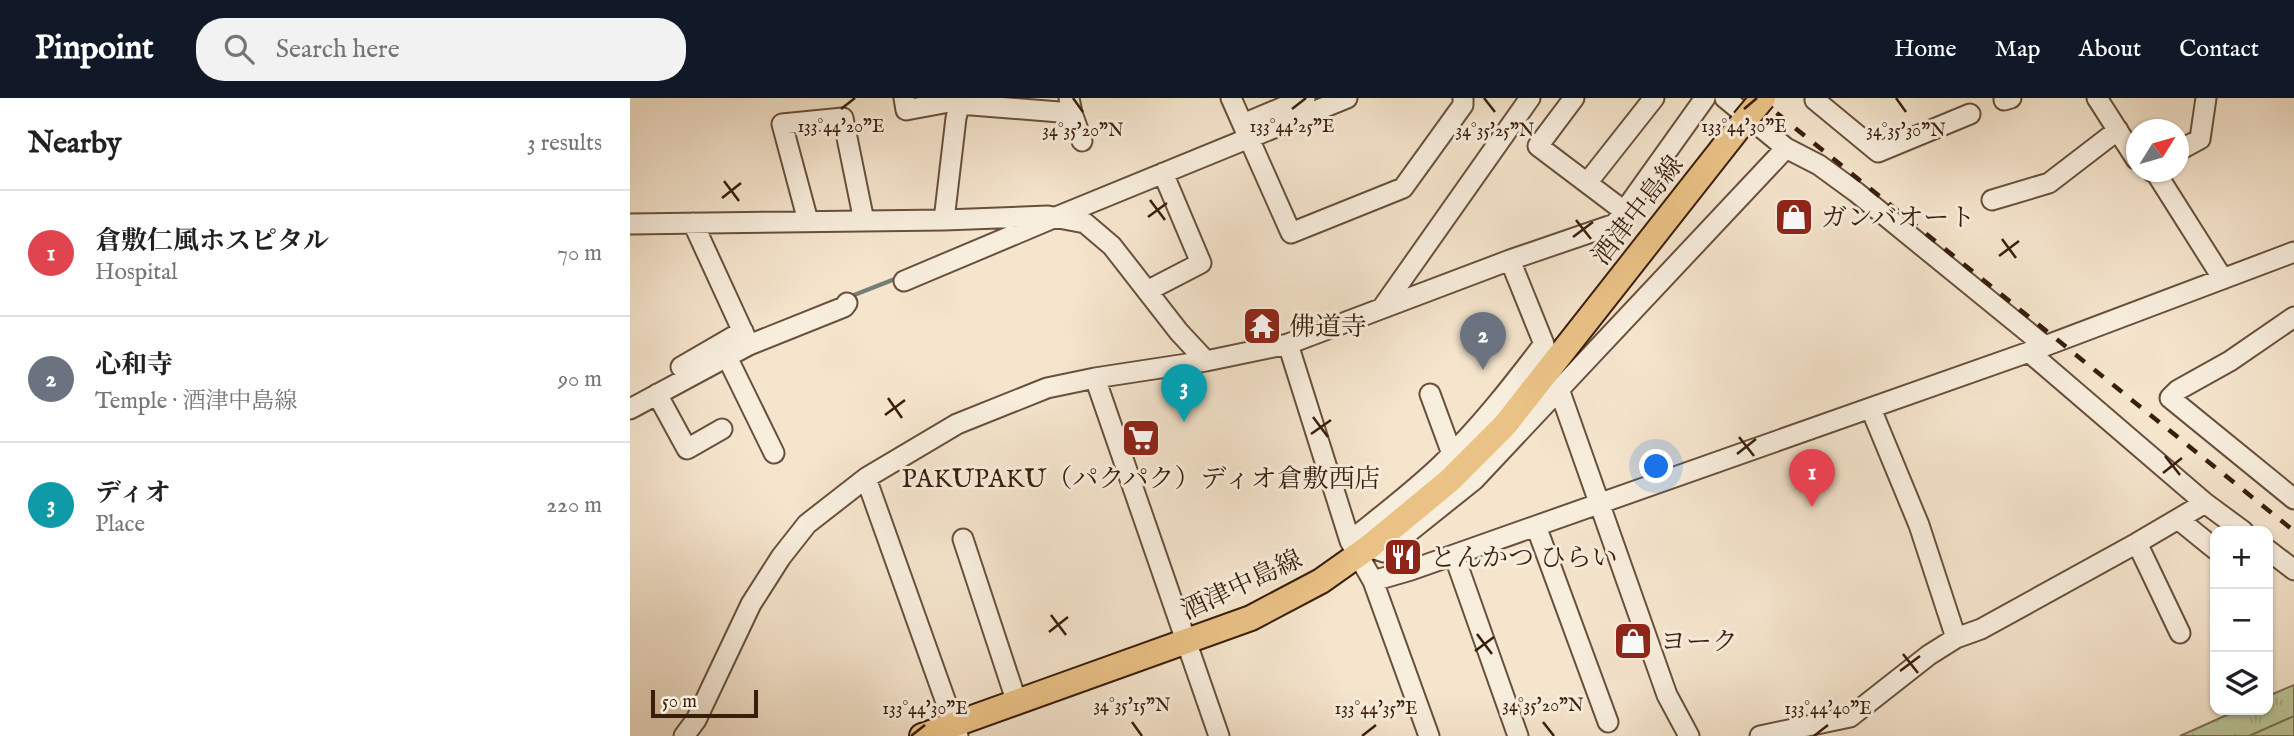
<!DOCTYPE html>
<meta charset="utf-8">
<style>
:root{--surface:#fff;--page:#f2f2f2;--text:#202124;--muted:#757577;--line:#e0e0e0;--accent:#111827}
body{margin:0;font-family:"IM FELL English","Noto Serif JP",serif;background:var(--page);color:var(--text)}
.controls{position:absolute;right:21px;bottom:21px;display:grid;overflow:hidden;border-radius:14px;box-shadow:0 2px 5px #0004}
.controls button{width:63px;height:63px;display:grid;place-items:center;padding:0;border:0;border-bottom:2px solid var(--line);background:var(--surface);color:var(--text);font:35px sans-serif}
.compass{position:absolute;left:1496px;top:21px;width:63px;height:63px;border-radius:50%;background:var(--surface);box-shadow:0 2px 5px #0004;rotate:53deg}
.scale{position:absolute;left:21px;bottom:18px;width:107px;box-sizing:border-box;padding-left:7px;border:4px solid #3a1e0c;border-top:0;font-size:19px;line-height:24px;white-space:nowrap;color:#3a1e0c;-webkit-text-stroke:5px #f8eede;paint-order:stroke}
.you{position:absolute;left:1027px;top:369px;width:24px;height:24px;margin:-18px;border:5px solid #fff;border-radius:50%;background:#1a73e8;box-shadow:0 0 0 10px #1a73e833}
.badge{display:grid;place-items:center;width:46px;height:46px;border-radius:50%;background:var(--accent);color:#fff;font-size:23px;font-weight:700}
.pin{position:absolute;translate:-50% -58px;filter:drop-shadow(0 2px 4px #0008)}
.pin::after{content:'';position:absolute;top:37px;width:24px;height:21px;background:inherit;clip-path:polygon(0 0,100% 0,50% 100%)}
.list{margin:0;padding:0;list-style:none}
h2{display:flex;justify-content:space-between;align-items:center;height:91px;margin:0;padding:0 28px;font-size:30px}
h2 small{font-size:23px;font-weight:400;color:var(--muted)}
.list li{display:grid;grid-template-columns:46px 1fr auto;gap:21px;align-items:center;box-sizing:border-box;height:126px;padding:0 28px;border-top:2px solid var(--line)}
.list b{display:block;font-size:26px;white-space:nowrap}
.list p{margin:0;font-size:23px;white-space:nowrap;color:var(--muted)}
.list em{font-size:23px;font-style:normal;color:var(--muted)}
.icon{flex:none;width:38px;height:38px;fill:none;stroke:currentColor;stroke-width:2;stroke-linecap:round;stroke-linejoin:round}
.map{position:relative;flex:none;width:1664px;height:638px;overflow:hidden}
header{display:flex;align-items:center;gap:42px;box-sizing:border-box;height:98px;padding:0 35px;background:var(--accent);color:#fff}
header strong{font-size:33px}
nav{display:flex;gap:38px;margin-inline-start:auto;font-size:24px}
.search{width:490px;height:63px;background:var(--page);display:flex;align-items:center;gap:18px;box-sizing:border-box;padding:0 24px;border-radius:28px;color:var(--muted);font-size:26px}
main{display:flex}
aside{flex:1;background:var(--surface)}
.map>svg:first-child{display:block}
.park{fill:url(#park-tufts);stroke:#7a7252;stroke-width:2}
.garden{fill:#bbc599;stroke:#7a7252;stroke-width:2}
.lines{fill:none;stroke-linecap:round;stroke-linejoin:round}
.stream{stroke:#757e77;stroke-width:4.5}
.minor-casing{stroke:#69503c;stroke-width:23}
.major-casing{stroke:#3a1e0c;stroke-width:28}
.minor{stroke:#f8eede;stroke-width:19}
.major{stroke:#eac286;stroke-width:24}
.rail{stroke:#3a1e0c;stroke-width:4.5;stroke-dasharray:12 12;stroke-linecap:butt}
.major-bridge-casing{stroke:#3a1e0c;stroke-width:28;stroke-linecap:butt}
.major-bridge{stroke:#eac286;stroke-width:24}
.ticks{fill:none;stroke:#3a1e0c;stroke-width:2.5}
.labels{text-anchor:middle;stroke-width:6;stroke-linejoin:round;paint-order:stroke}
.street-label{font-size:26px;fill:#3a1e0c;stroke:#f8eede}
.poi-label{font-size:26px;fill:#3a1e0c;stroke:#f8eede;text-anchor:start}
.ticks-label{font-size:18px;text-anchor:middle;fill:#3a1e0c;stroke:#f8eede;stroke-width:6;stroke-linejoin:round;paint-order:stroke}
</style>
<header>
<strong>Pinpoint</strong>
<div class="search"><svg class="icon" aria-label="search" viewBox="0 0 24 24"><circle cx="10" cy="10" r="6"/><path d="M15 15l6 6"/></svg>Search here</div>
<nav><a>Home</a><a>Map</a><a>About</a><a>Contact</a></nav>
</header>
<main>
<aside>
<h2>Nearby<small>3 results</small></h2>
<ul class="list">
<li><span class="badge" style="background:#e0444e">1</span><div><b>倉敷仁風ホスピタル</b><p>Hospital</p></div><em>70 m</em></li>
<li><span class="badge" style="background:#6b7280">2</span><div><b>心和寺</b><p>Temple · 酒津中島線</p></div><em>90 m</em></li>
<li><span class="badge" style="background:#0f9aa8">3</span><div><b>ディオ</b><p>Place</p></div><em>220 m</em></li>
</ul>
</aside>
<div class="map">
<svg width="1664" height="638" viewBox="0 0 1664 638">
<defs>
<pattern id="park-tufts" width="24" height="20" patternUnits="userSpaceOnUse" patternTransform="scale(1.75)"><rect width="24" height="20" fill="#bbc599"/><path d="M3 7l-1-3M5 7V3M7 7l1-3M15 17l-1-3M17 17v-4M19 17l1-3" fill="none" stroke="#a2a983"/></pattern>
</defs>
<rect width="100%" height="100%" fill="#f5e5cd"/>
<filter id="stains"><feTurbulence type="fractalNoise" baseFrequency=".00286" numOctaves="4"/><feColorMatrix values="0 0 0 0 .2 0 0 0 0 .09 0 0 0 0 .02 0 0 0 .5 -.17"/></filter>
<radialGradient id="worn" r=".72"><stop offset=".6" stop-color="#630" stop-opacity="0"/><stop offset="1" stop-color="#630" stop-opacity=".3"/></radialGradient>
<path class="park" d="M 1664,587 L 1664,638 L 1550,638 L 1608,612 L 1638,612 L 1638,598 Z"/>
<path class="garden" d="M 1664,618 L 1664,638 L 1619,638 Z"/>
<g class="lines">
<path class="stream" d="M 219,199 L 270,179"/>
<defs>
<path id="minor" d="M 274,0 L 276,12 L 330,2
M 601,0 L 661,135 L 773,90 L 833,7 L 833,0
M 944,0 L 908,48 L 994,113
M 1095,0 L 1156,50 L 1189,67 L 1226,94 L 1415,248
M 1374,0 L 1374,2 L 1381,0
M 1467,0 L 1506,61
M 1185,2 L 1248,54 L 1340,16
M 329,6 L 442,15 L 439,0
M 442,15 L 452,43
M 613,26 L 675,0
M 1548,53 L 1570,41 L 1576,0
M 1523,74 L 1526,75 L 1593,181
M 957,85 L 1024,0
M 1362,102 L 1419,85 L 1488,32
M 314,122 L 326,20 L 331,0
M 178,123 L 152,26 L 213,20 L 234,123
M 63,125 L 119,247
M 0,126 L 314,122 L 418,118 L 455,125 L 482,148 L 549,234 L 576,263
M 274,183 L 426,119 L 717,0
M 517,193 L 571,165 L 533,75
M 752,210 L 900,0
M 1664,219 L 1600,263 L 1548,292 L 1540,300 L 1664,401
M 658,246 L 720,443 L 743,483 L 799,638
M 97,259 L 144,355
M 51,269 L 113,233
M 465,280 L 589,638
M 929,291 L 1037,597 L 1059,638
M 27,296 L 57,351 L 92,331
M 800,296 L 822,356
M 0,311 L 119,247 L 214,209 L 217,205
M 1241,311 L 1289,427 L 1326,540
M 236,380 L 328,638
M 1575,405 L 1613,433
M 1548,421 L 1585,451
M 906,428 L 978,624
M 333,441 L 387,605
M 720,443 C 751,418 783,394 812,366 C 850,329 882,288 914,246 L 880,162
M 1507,445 L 1550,535
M 739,449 L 754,454 L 844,382 L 1156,50
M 1638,452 L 1664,472
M 824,457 L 888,638
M 743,483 L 781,472 L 1399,254 L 1664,154
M 54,638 L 66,622 L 121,506 L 151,459 L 177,426 L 236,380 L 327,326 L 417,290 L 465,280 L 576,263 L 658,246 L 880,162 L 985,126 L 1075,0
M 1130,638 L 1220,619 L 1299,557 L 1326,540 L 1351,531 L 1507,445 L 1575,405 L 1399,254"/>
<path id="major" d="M 292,638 L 621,520 L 691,483 L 739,449 L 819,383 L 875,327 L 1114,23"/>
</defs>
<use href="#minor" class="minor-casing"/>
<use href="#major" class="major-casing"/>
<use href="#minor" class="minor"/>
<use href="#major" class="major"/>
<path class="rail" d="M 1128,0 L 1664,433"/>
<defs>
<path id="major-bridge" d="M 1114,23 L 1133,0"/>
</defs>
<use href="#major-bridge" class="major-bridge-casing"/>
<use href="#major-bridge" class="major-bridge"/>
</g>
<path class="ticks" d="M 443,0 L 453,14M 854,0 L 865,14M 1266,0 L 1276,14M 211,11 L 225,0M 662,11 L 676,0M 1114,11 L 1127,0M 94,83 L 109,103M 92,100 L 111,85M 520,102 L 535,122M 518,119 L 537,105M 946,122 L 961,141M 943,139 L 963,124M 1372,141 L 1386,160M 1369,158 L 1389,143M 258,300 L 272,320M 255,317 L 275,302M 683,319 L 698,339M 681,336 L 701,322M 1109,339 L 1124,358M 1107,356 L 1126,341M 1535,358 L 1550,377M 1533,375 L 1552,360M 421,517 L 436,537M 419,534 L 438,519M 847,536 L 862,556M 845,553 L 864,539M 1273,556 L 1288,575M 1270,573 L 1290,558M 502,624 L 512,638M 913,624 L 924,638M 281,638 L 295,627M 732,638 L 746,627M 1184,638 L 1198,627"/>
<defs>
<symbol id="shop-square" viewBox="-11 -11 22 22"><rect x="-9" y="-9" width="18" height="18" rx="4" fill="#8f2418" stroke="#f8eede"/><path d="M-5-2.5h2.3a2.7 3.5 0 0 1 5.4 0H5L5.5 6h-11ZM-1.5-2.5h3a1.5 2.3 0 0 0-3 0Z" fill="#fff"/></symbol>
<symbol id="temple-square" viewBox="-11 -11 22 22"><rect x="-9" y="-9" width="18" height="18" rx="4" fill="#8f2418" stroke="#f8eede"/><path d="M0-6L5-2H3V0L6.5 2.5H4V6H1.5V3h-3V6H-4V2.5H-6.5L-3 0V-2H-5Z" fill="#fff"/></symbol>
<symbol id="supermarket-square" viewBox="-11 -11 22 22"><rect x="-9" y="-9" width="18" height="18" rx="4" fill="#8f2418" stroke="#f8eede"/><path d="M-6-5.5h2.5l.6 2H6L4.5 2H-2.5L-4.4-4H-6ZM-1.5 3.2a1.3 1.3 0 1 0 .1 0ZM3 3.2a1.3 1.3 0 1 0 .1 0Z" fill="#fff"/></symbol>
<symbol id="restaurant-square" viewBox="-11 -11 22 22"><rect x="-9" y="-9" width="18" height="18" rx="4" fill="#8f2418" stroke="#f8eede"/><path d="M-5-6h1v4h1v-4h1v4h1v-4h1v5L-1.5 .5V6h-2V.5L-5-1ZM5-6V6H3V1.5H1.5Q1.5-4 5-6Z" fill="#fff"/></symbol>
</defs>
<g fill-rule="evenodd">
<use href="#shop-square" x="1142" y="97" width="44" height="44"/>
<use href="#temple-square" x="610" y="206" width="44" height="44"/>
<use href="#supermarket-square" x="489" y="318" width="44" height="44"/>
<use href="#restaurant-square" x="751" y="437" width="44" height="44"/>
<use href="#shop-square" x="981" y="521" width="44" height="44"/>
</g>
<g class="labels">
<g class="street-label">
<text transform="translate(1007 112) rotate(-52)" y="9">酒津中島線</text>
<text transform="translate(611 486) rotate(-25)" y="9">酒津中島線</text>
</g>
<g class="poi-label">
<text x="1191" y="128">ガンバオート</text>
<text x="659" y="237">佛道寺</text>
<text x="511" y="389" text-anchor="middle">PAKUPAKU（パクパク）ディオ倉敷西店</text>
<text x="800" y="468">とんかつ ひらい</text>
<text x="1030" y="552">ヨーク</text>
</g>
</g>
<g class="ticks-label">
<text x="211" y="34">133°44'20"E</text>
<text x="1114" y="34">133°44'30"E</text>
<text x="662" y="34">133°44'25"E</text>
<text x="453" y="38">34°35'20"N</text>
<text x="865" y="38">34°35'25"N</text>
<text x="1276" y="38">34°35'30"N</text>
<text x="502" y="613">34°35'15"N</text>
<text x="913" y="613">34°35'20"N</text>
<text x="295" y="616">133°44'30"E</text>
<text x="746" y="616">133°44'35"E</text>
<text x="1198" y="616">133°44'40"E</text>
</g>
<rect width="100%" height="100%" filter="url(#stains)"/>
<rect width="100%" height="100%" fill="url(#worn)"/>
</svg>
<div class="controls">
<button>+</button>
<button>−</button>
<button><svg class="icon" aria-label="layers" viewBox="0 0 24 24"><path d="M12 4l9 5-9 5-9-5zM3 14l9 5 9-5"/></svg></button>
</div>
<svg class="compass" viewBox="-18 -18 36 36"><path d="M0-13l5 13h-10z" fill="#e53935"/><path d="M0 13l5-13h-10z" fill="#757577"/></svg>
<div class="scale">50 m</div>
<div class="you"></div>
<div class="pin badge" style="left:1182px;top:409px;background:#e0444e">1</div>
<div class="pin badge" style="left:853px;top:272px;background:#6b7280">2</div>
<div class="pin badge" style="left:554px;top:324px;background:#0f9aa8">3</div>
</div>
</main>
